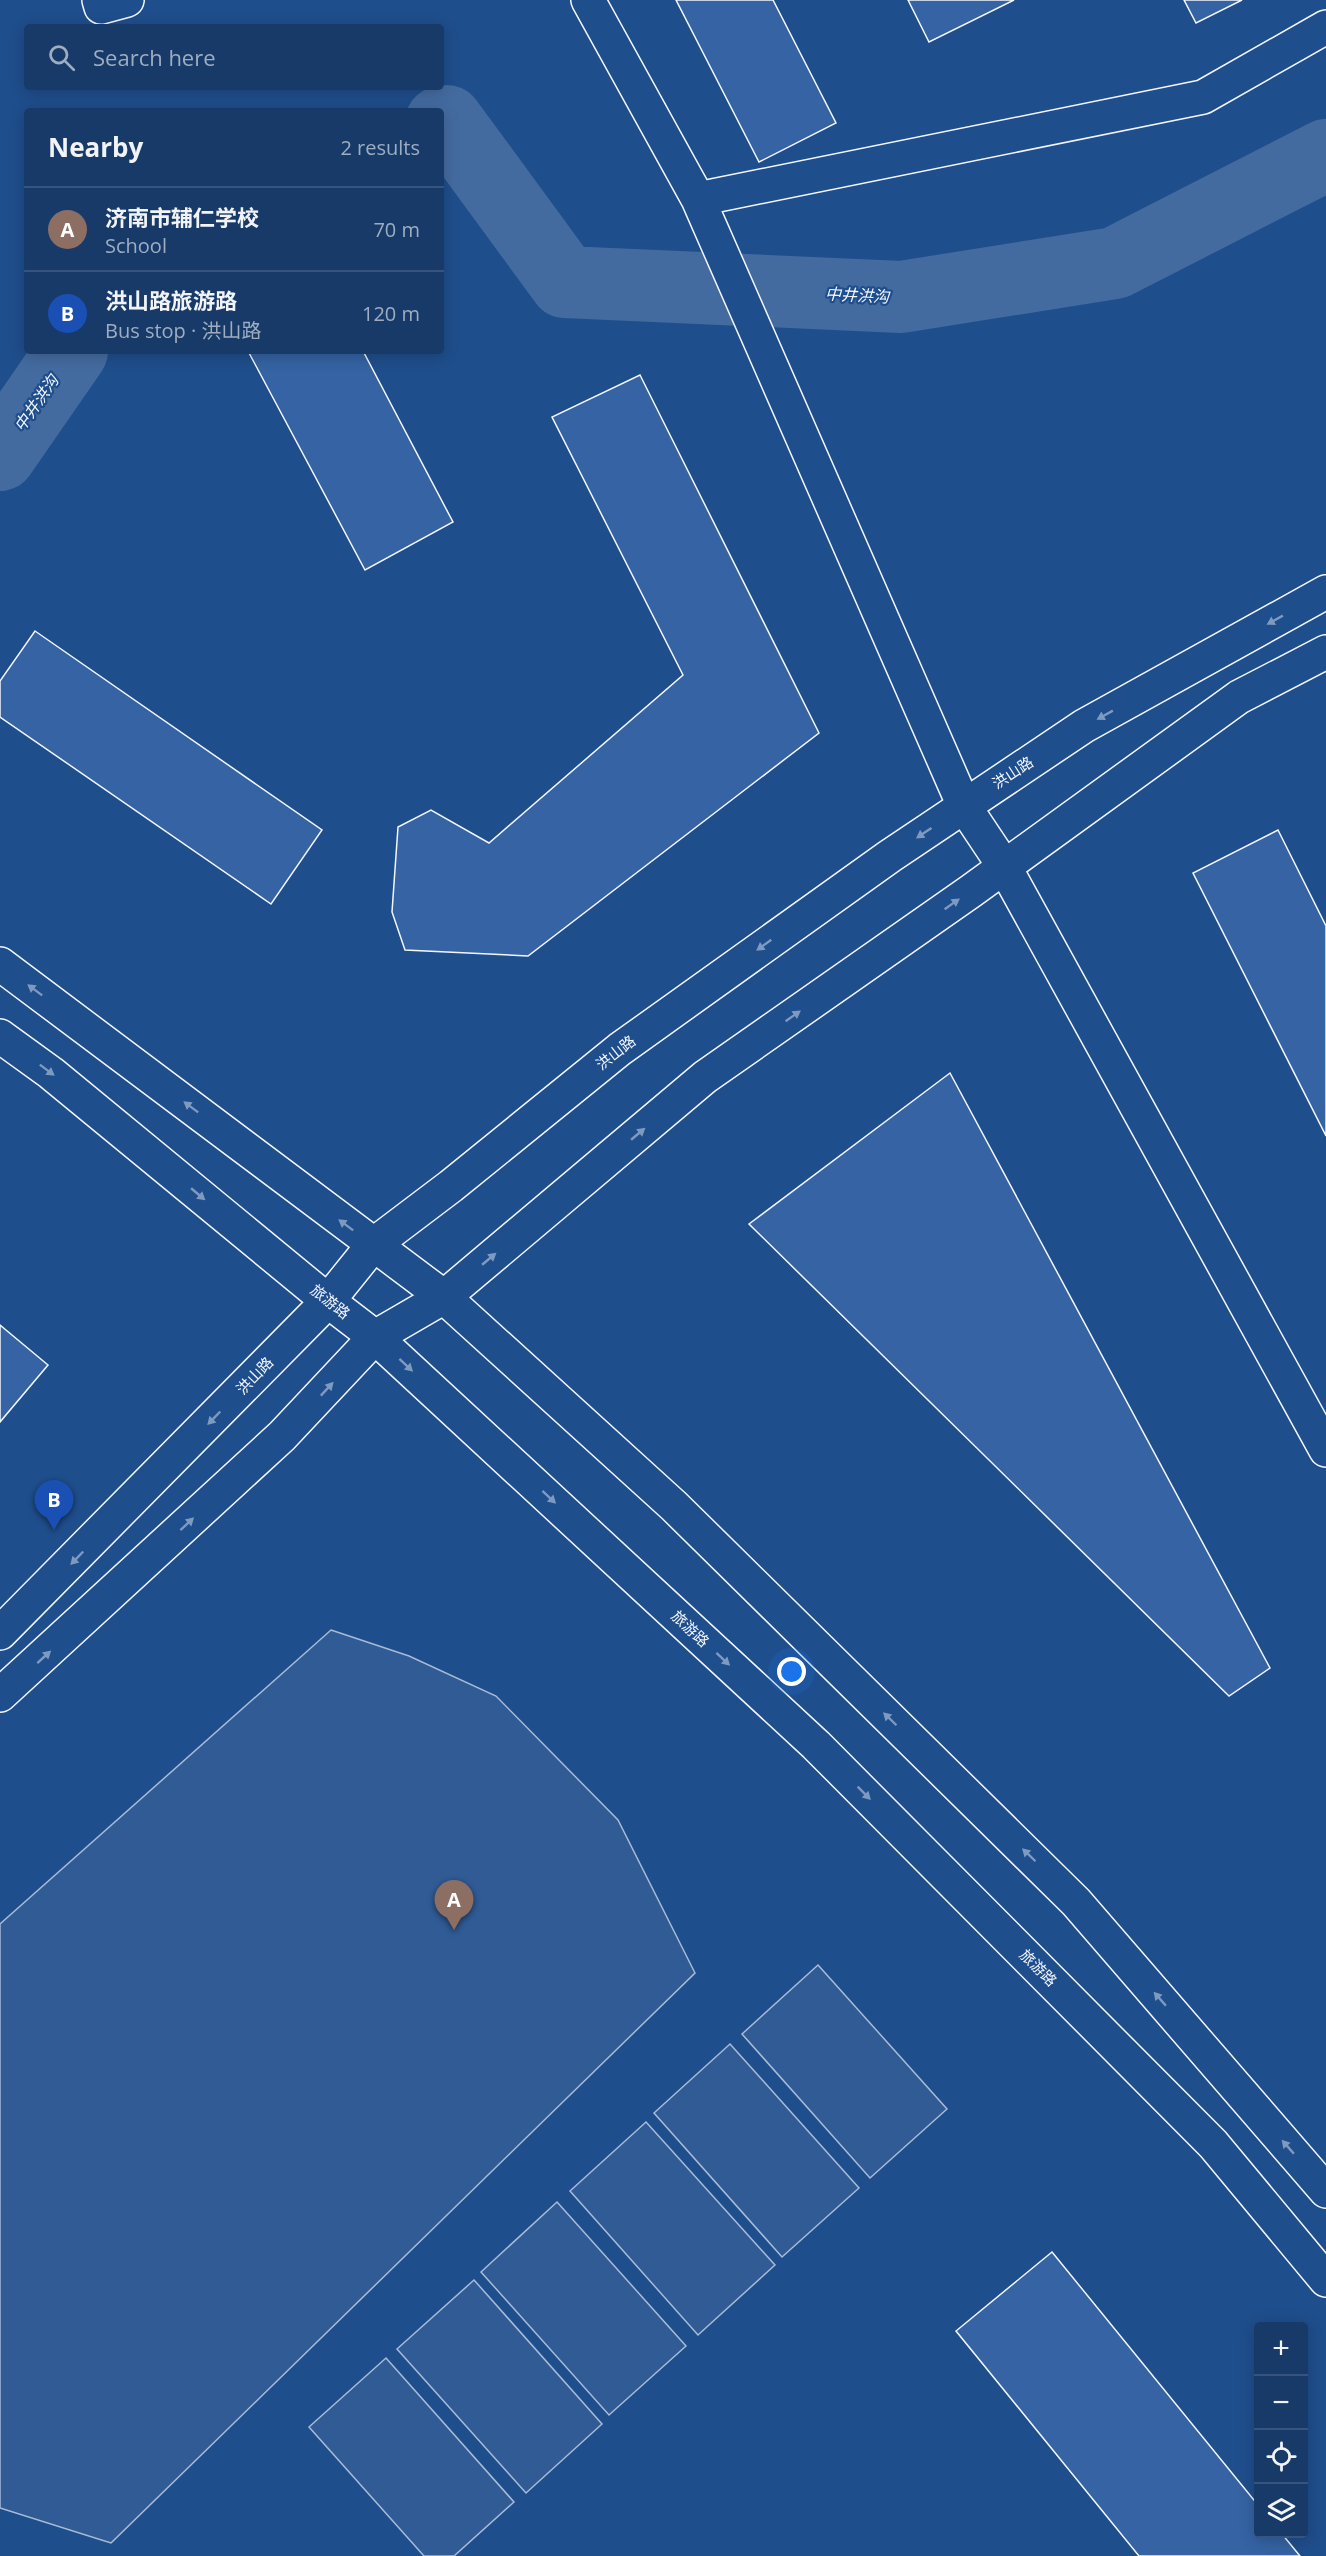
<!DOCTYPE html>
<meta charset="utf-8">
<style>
:root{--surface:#173a69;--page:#20416f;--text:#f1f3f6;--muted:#9eadc0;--line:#36547d;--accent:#ffb74d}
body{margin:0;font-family:"Open Sans","Noto Sans SC",sans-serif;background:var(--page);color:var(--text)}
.controls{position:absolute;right:18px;bottom:18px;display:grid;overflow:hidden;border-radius:6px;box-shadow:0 3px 15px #0003}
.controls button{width:54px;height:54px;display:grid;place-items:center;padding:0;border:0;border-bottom:2px solid var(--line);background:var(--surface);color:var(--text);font:30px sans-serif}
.you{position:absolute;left:792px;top:1672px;width:21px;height:21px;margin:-15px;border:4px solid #fff;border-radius:50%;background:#1a73e8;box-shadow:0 0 0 9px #1a73e833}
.badge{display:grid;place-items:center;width:39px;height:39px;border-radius:50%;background:var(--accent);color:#fff;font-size:20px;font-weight:700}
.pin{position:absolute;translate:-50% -50px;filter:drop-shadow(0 2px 3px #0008)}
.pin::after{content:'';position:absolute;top:32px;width:21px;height:18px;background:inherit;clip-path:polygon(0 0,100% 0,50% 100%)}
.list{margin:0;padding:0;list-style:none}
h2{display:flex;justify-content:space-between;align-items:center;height:78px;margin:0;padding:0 24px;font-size:26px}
h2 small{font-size:20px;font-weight:400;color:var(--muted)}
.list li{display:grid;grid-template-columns:39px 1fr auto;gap:18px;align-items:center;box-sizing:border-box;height:84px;padding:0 24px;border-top:2px solid var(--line)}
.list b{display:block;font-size:22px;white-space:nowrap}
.list p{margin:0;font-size:20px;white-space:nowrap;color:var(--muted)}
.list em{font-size:20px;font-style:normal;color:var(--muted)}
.icon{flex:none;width:33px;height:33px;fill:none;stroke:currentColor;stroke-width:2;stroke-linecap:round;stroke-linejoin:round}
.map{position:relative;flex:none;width:1326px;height:2556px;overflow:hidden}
.search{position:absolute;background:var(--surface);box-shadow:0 3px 15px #0003;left:24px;top:24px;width:420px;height:66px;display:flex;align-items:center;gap:15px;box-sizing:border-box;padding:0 21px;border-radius:6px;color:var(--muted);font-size:22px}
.panel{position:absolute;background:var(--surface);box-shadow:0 3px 15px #0003;left:24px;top:108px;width:420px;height:246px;border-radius:6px}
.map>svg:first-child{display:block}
.built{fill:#305b95;stroke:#a8bbd7;stroke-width:1.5}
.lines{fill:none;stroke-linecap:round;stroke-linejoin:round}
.river{stroke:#446ba0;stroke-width:72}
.building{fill:#3563a3;stroke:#f2f6ff;stroke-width:1.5}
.minor-casing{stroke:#f2f6ff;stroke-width:36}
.major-casing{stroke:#f2f6ff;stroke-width:36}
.minor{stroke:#1f4e8c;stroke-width:33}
.major{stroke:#1f4e8c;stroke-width:33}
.oneway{fill:#7e9ac0}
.labels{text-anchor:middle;stroke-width:4.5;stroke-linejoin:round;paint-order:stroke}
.street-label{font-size:15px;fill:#f2f6ff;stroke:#1f4e8c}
.water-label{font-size:16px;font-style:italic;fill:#f2f6ff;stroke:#1f4e8c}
</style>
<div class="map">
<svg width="1326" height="2556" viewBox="0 0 1326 2556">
<rect width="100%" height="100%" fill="#1f4e8c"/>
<path class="built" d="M 331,1630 L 409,1656 L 496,1696 L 618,1820 L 695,1973 L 111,2543 L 0,2508 L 0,1924 Z
M 818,1965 L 947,2109 L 870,2178 L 742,2034 Z
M 730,2044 L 859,2188 L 782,2257 L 654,2113 Z
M 646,2122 L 775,2265 L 698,2335 L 570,2191 Z
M 557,2202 L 686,2346 L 609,2415 L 481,2272 Z
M 474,2280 L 602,2424 L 526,2493 L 397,2349 Z
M 386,2358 L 514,2502 L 454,2556 L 424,2556 L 309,2427 Z"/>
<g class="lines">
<path class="river" d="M 441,122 L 447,121 L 565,282 L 901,297 L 1115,263 L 1326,155
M 0,455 L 72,351"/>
</g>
<path class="building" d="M 676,0 L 773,0 L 836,123 L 759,162 Z
M 908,0 L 1014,0 L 929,42 Z
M 1184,0 L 1242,0 L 1196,23 Z
M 248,351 L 363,351 L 453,522 L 365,570 Z
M 640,375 L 819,733 L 528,956 L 405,950 L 392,912 L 398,827 L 431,810 L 489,843 L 683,675 L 552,417 Z
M 35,631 L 322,830 L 271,904 L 0,717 L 0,681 Z
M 1278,830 L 1326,926 L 1326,1136 L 1193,873 Z
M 950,1073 L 1270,1668 L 1229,1696 L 749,1224 Z
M 0,1325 L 48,1365 L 0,1422 Z
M 1052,2252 L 1258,2505 L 1258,2534 L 1282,2534 L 1300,2556 L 1139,2556 L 956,2331 Z"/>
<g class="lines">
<defs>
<path id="minor" d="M 99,0 L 101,7 L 127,0
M 588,0 L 698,199 L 964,806 L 1004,866 L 1326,1450
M 698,199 L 1203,97 L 1326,27"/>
<path id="major" d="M 0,964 L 444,1297 L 674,1506 L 1076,1902 L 1326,2191
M 0,1036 L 51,1073 L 328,1301 L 375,1337 L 816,1745 L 1213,2144 L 1326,2280
M 0,1633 L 328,1301 L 373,1245 L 451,1186 L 620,1049 L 890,856 L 1084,726 L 1326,592
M 0,1695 L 282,1436 L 375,1337 L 444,1297 L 705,1077 L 971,891 L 1239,697 L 1326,652"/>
</defs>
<use href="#minor" class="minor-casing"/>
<use href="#major" class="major-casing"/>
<use href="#minor" class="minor"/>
<use href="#major" class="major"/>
</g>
<defs><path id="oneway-solid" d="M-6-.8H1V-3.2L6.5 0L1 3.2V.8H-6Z" transform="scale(1.5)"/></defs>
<g class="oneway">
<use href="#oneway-solid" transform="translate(1275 620) rotate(151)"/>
<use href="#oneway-solid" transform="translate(1105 715) rotate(151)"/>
<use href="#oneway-solid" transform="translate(924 833) rotate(146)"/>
<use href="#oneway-solid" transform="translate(952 904) rotate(-35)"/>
<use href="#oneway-solid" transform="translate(764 945) rotate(144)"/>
<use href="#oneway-solid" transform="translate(35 990) rotate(-143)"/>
<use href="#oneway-solid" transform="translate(793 1016) rotate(-35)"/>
<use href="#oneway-solid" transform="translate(47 1070) rotate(37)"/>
<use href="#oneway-solid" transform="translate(191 1107) rotate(-143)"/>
<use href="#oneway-solid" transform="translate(638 1134) rotate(-40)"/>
<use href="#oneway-solid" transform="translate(198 1194) rotate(40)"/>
<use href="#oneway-solid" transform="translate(346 1225) rotate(-143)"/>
<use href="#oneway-solid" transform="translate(489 1259) rotate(-40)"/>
<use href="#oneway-solid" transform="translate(406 1365) rotate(43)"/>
<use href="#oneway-solid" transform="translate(327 1389) rotate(-47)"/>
<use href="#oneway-solid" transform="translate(214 1418) rotate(134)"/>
<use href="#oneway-solid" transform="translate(549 1497) rotate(43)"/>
<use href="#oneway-solid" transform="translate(187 1524) rotate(-43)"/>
<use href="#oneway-solid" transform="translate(77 1558) rotate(134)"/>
<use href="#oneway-solid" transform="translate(44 1657) rotate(-42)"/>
<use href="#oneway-solid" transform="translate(723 1659) rotate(43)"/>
<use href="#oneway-solid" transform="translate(890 1719) rotate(-136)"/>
<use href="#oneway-solid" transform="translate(864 1793) rotate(45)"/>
<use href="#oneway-solid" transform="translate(1029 1855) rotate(-136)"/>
<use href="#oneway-solid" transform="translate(1160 1999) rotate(-131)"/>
<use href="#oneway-solid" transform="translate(1288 2147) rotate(-131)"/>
</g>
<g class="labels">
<g class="street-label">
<text transform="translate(1013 773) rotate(-33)" y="5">洪山路</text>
<text transform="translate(616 1053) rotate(-38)" y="5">洪山路</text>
<text transform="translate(330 1302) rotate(38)" y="5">旅游路</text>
<text transform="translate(255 1376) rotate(-46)" y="5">洪山路</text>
<text transform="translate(690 1629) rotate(43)" y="5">旅游路</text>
<text transform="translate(1038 1968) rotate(45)" y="5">旅游路</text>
</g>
<g class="water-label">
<text transform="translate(857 295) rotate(3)" y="6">中井洪沟</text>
<text transform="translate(36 403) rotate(-55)" y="6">中井洪沟</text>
</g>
</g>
</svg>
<div class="controls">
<button>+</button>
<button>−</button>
<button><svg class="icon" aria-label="locate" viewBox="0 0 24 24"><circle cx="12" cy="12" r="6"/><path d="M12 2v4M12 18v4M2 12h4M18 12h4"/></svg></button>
<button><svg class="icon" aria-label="layers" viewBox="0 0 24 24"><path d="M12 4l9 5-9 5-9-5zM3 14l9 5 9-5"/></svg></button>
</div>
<div class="you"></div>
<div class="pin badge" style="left:454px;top:1930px;background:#8d6e63">A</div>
<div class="pin badge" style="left:54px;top:1530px;background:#1a4fb4">B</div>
<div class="search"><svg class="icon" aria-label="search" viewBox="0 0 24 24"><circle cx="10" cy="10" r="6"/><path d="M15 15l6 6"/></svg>Search here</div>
<section class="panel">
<h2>Nearby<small>2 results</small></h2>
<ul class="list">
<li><span class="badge" style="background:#8d6e63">A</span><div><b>济南市辅仁学校</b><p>School</p></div><em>70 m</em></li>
<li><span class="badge" style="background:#1a4fb4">B</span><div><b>洪山路旅游路</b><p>Bus stop · 洪山路</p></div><em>120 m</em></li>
</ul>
</section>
</div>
